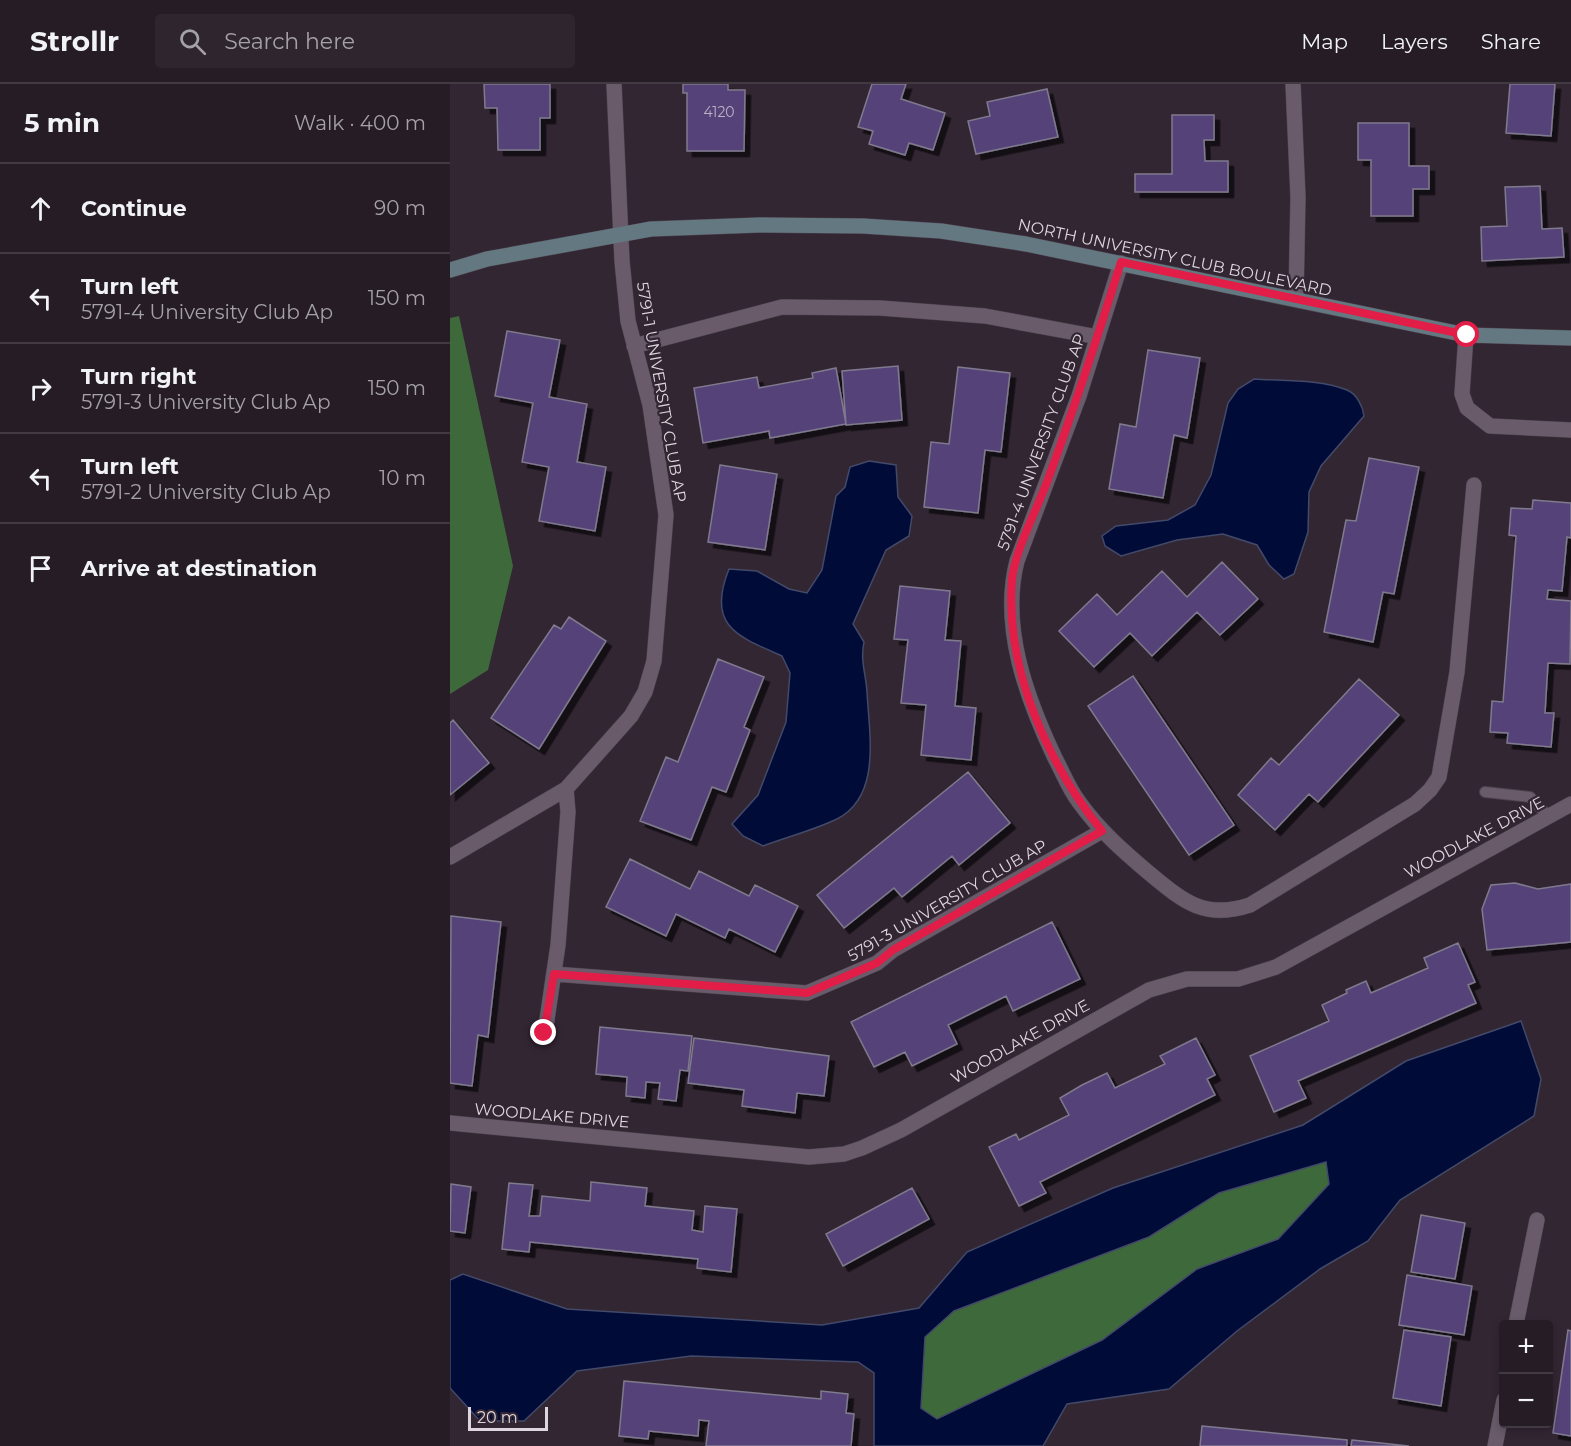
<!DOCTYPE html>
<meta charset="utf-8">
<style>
:root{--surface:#261c26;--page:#2e252e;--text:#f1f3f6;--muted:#a4a1a7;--line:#423a43}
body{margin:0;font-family:Montserrat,sans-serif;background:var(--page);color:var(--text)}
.controls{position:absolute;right:18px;bottom:18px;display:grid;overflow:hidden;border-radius:6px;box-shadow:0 3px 9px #0003}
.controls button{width:54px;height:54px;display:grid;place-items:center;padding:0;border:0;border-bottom:2px solid var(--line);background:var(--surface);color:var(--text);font:30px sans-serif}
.scale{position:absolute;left:18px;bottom:15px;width:80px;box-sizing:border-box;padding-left:6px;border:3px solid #ded6de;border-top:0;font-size:16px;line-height:21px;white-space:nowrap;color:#ded6de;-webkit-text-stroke:4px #322633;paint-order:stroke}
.stop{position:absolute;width:18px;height:18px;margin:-14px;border:4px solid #e11d48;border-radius:50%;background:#fff}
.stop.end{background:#e11d48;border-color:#fff;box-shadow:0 2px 6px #0008}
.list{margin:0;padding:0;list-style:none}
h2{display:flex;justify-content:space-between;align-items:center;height:78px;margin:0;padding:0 24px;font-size:26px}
h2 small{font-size:20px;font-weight:400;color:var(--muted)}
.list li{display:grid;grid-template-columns:39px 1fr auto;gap:18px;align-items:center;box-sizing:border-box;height:90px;padding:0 24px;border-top:2px solid var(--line)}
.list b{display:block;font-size:22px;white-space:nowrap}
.list p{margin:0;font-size:20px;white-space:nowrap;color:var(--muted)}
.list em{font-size:20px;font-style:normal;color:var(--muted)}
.icon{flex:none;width:33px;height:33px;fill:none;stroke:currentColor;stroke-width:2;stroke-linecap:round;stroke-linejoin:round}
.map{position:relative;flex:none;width:1121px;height:1362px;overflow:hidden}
header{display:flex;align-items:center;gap:36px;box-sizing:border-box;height:84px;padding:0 30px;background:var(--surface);border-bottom:2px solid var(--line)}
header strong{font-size:28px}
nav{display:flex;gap:33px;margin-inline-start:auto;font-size:21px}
.search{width:420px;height:54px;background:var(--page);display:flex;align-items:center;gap:15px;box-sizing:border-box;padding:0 21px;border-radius:6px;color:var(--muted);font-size:22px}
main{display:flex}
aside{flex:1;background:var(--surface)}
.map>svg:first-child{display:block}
.forest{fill:#3e693a}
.water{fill:#000c37;stroke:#434969;stroke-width:1.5;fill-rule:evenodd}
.building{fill:#554379;stroke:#7f7a8d;stroke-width:1.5;filter:url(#shadow)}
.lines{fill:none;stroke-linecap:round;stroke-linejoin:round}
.lane-casing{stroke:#4d424d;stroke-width:12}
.street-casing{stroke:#4d424d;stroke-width:16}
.secondary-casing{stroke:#4d424d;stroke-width:16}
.lane{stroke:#695b6a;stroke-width:10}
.street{stroke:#695b6a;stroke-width:15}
.secondary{stroke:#637880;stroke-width:15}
.route{stroke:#e11d48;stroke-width:8}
.labels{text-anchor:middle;stroke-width:4.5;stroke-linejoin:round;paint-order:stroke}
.number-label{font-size:14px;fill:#bcb1c5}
.street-label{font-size:16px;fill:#ded6de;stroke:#322633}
</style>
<header>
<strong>Strollr</strong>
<div class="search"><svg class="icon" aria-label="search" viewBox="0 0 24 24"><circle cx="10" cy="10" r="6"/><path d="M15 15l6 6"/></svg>Search here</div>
<nav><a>Map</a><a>Layers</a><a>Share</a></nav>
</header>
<main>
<aside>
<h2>5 min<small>Walk · 400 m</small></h2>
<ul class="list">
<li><svg class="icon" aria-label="ahead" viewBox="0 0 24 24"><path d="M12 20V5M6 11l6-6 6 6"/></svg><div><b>Continue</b></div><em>90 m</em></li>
<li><svg class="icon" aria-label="left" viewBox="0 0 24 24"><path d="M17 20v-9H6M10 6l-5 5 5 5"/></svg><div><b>Turn left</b><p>5791-4 University Club Ap</p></div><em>150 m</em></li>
<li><svg class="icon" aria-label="right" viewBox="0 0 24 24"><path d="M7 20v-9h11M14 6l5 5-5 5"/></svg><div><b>Turn right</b><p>5791-3 University Club Ap</p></div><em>150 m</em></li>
<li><svg class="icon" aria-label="left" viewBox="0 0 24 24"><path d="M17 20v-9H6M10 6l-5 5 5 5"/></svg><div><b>Turn left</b><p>5791-2 University Club Ap</p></div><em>10 m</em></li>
<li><svg class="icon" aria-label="arrive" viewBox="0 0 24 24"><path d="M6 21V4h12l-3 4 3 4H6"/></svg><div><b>Arrive at destination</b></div></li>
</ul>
</aside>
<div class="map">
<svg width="1121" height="1362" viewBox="0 0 1121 1362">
<defs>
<filter id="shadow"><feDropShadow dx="5.5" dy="5.5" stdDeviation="0" flood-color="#0009"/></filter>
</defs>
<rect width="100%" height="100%" fill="#322633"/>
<path class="forest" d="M 9,232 L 63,482 L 38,586 L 0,610 L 0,234 Z
M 876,1078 L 879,1100 L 828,1155 L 747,1185 L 652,1256 L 486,1335 L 470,1324 L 475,1253 L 504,1227 L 699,1153 L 769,1109 Z"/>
<path class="water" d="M 804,295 C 833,297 870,295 897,306 C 907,310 913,323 914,332 L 871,382 L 859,408 L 858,448 L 844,490 L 834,495 L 819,481 L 807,461 L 773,450 L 727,456 L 671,472 L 655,462 L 652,452 L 666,442 L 718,436 L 745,421 L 761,391 L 778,319 L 788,305 Z
M 419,377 L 446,381 L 448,413 L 462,432 L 459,452 L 436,466 L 403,540 L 414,558 C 410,577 416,590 417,608 C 419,649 432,712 387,735 C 364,746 337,753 313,762 L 293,752 L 282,740 L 308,711 L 336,638 L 340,589 L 332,572 C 287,552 256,542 279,485 L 307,487 L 339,505 L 357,509 L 372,486 L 386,412 L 395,403 L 400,383 Z
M 1071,937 L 1091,995 L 1084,1032 L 950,1116 L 918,1157 L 870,1185 L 787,1247 L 719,1305 L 617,1320 L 593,1362 L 424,1362 L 424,1289 L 408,1278 L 241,1272 L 127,1287 L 74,1337 L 30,1337 L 0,1304 L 0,1196 L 13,1190 L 117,1225 L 372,1241 L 469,1224 L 517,1168 L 663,1104 L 853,1041 L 956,977 ZM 876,1078 L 879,1100 L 828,1155 L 747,1185 L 652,1256 L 487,1335 L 471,1324 L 475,1253 L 504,1227 L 699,1153 L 769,1109 Z"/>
<path class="building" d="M 34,0 L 100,0 L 100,34 L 90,34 L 90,66 L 48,66 L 47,24 L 35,24 Z
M 233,0 L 278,0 L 278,6 L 295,6 L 294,67 L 237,67 L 237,9 L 233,9 Z
M 422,0 L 456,0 L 451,15 L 495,29 L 483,66 L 459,59 L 455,71 L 419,60 L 423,47 L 408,43 Z
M 1060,0 L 1105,0 L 1101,52 L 1056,49 Z
M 597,5 L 608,53 L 526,70 L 518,37 L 540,32 L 537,18 Z
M 722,31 L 764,31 L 764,56 L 754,56 L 755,77 L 778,77 L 778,108 L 685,108 L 685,90 L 722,90 Z
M 908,39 L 959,39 L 959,82 L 979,82 L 979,105 L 963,105 L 963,132 L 921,132 L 921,76 L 908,76 Z
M 1090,102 L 1092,145 L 1112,144 L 1114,173 L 1032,177 L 1031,143 L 1057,142 L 1055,103 Z
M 57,247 L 110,256 L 99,313 L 137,320 L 127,378 L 156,383 L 145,447 L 89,437 L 99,383 L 72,378 L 83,319 L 45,312 Z
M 698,266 L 750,274 L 737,354 L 724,351 L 713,414 L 659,405 L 670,340 L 686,343 Z
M 448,282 L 452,336 L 396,341 L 392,287 Z
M 508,283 L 560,289 L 551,368 L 535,366 L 528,429 L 474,423 L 481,358 L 499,360 Z
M 386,284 L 396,340 L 320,354 L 319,347 L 253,359 L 244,304 L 307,293 L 309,304 L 363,294 L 362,289 Z
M 919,374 L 969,383 L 944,510 L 933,508 L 923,558 L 874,548 L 896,436 L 906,437 Z
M 270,381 L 327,390 L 315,466 L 258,458 Z
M 1083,416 L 1121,419 L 1121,454 L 1117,453 L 1112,507 L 1098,506 L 1097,515 L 1121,517 L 1120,580 L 1098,579 L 1095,629 L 1104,629 L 1101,663 L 1057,659 L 1058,649 L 1040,648 L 1042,617 L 1053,618 L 1066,452 L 1059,451 L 1061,424 L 1082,425 Z
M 772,478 L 808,515 L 770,551 L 747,528 L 702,572 L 680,549 L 644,583 L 609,547 L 647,510 L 667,531 L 712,487 L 737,513 Z
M 450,502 L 500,507 L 495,556 L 511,557 L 505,622 L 526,624 L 521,676 L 471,671 L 476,621 L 451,619 L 458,556 L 444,555 Z
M 119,533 L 156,557 L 89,665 L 41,634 L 104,541 L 111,545 Z
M 268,575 L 314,593 L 294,643 L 300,646 L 276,708 L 262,703 L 241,756 L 190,737 L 216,673 L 228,678 Z
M 683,592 L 784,741 L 739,771 L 638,622 Z
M 909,595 L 949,631 L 868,718 L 859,710 L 825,746 L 788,711 L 821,674 L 829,681 Z
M 3,636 L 39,679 L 0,711 L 0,639 Z
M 518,688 L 560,739 L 509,781 L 502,772 L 452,813 L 444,804 L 394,844 L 367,811 Z
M 180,775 L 240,805 L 249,787 L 299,812 L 305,801 L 348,822 L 325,868 L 279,845 L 275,854 L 226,830 L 216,852 L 156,823 Z
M 1065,799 L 1088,805 L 1121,800 L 1121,858 L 1037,866 L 1032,825 L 1041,801 Z
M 1,832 L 51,838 L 38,953 L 28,951 L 22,1002 L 0,999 Z
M 602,838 L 630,895 L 563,927 L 556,912 L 498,941 L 507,960 L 462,982 L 455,968 L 424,983 L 401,938 Z
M 1008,859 L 1025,898 L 1018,901 L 1026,919 L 848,997 L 856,1014 L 824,1028 L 800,972 L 879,937 L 872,921 L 897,909 L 896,906 L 916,897 L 921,909 L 978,884 L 974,874 Z
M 150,943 L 242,952 L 238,987 L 230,986 L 226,1017 L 208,1015 L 210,999 L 196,998 L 195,1014 L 176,1012 L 177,993 L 146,990 Z
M 244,954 L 379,972 L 374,1012 L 347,1009 L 345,1029 L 292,1022 L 294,1006 L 238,999 Z
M 746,954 L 765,991 L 757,995 L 765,1011 L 590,1098 L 596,1109 L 569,1122 L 539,1063 L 566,1050 L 569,1056 L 619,1031 L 610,1014 L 632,1001 L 657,989 L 665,1004 L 715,980 L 710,972 Z
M 141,1098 L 197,1104 L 195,1122 L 244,1127 L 242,1146 L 253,1148 L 255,1122 L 287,1125 L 281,1188 L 247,1184 L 248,1175 L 80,1158 L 79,1168 L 52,1165 L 59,1099 L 83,1101 L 79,1132 L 90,1132 L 92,1112 L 140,1117 Z
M 1,1100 L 21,1103 L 15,1149 L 0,1147 Z
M 462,1104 L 479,1135 L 393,1182 L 376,1150 Z
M 971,1131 L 1015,1139 L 1005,1195 L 961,1188 Z
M 957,1191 L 1022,1202 L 1014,1251 L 949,1241 Z
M 954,1246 L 1001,1253 L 991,1322 L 943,1314 Z
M 1118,1246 L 1121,1247 L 1121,1352 L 1103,1349 Z
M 174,1297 L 371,1315 L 371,1307 L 398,1310 L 396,1329 L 404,1330 L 401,1362 L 256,1362 L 259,1337 L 249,1336 L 248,1352 L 199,1347 L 198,1355 L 169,1352 Z
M 752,1342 L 897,1356 L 897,1362 L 750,1362 Z
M 902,1356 L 959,1362 L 901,1362 Z"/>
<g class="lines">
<defs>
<path id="lane" d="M 1035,708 L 1080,713 L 1099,733"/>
<path id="street" d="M 843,0 L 848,113 L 846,215
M 671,179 L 629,312 L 567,477 C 550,543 577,615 605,674 C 613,689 619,705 629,718 C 649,746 673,767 699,789 C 733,817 754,836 800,821 L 965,720 L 980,706 L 989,693 L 1007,588 L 1024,401
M 1016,251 L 1012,310 L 1017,324 L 1040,342 L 1121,346
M 184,262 L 332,223 L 430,224 L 535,232 L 648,253
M 0,773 L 116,705 L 181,632 L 195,608 L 204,577 L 216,431 L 200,321 L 178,237 L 172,177 L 164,0
M 104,890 L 357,909 L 427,879 L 443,866 L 652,747
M 95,949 L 108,861 L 118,728 L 116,705
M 0,1039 L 359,1073 L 394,1070 L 412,1064 L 451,1046 L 699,906 L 737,895 L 788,895 L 826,883 L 1121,720
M 1066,1240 L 1087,1136
M 1045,1362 L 1054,1316"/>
<path id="secondary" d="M 0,186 L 37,175 L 201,145 L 309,141 L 413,142 L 491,147 L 576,160 L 1016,251 L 1121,254"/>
</defs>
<use href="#lane" class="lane-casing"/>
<use href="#street" class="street-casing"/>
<use href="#secondary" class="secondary-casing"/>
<use href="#lane" class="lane"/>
<use href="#street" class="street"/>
<use href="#secondary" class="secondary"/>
</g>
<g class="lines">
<path class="route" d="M 94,949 L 104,890 L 357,909 L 427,879 L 443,866 L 652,747 C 598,680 555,585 562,496 C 564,469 587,425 597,398 C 624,325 648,252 671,178 L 1017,251"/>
</g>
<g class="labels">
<g class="number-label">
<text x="269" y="33">4120</text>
</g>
<g class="street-label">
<text transform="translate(725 173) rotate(12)" y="6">NORTH UNIVERSITY CLUB BOULEVARD</text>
<text transform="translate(212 308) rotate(80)" y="6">5791-1 UNIVERSITY CLUB AP</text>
<text transform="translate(591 358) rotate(-70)" y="6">5791-4 UNIVERSITY CLUB AP</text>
<text transform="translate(1024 753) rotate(-28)" y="6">WOODLAKE DRIVE</text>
<text transform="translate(497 816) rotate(-30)" y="6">5791-3 UNIVERSITY CLUB AP</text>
<text transform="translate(570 957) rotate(-29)" y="6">WOODLAKE DRIVE</text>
<text transform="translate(102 1031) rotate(5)" y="6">WOODLAKE DRIVE</text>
</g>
</g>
</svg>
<div class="controls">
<button>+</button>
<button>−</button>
</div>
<div class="scale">20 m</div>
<div class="stop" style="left:1017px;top:251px"></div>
<div class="stop end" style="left:94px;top:949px"></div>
</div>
</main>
